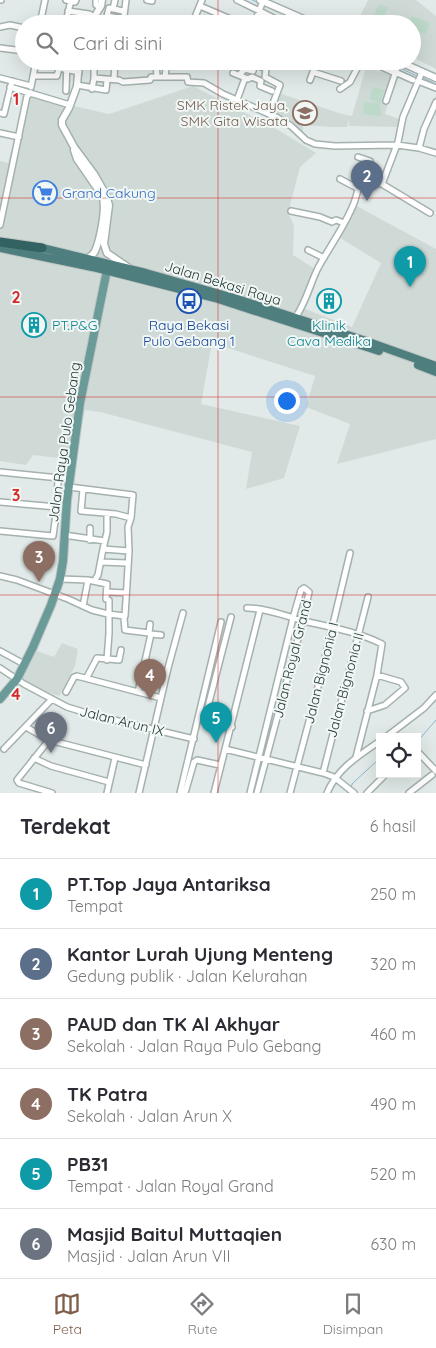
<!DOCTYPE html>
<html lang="id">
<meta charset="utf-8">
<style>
:root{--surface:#fff;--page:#f7f7f7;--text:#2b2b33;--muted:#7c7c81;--line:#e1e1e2;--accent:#7e5e4a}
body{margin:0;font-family:Quicksand,sans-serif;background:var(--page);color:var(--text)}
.controls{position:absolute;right:15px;bottom:15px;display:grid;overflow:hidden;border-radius:0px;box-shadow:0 5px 20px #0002}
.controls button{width:45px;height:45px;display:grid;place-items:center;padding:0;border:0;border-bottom:1px solid var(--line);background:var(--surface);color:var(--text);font:25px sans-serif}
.you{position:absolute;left:286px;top:400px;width:18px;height:18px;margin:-12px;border:4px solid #fff;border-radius:50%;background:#1a73e8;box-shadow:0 0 0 8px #1a73e833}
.badge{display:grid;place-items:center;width:32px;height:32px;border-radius:50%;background:var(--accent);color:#fff;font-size:16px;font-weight:700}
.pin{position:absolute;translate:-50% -41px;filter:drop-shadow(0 1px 2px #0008)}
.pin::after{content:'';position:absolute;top:26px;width:18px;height:15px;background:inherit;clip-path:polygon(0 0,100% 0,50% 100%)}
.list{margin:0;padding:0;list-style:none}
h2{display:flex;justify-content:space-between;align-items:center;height:65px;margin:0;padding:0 20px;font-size:21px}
h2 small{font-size:16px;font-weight:400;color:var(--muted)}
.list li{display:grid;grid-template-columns:32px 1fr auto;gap:15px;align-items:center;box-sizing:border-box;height:70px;padding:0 20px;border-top:1px solid var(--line)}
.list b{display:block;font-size:19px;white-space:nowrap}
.list p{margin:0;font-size:16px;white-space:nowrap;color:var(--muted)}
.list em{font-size:16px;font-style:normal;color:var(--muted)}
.icon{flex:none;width:28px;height:28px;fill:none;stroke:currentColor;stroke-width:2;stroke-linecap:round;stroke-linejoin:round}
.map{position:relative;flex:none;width:436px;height:793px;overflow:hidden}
.search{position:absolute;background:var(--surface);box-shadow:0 5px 20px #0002;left:15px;right:15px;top:15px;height:55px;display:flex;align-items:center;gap:12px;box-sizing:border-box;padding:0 18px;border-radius:28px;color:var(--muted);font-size:19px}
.sheet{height:485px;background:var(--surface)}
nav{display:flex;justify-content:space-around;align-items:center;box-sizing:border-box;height:70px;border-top:1px solid var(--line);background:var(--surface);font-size:14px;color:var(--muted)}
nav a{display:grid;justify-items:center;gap:2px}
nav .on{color:var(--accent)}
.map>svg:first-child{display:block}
.built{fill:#cfdad7}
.green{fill:#bcd9ca}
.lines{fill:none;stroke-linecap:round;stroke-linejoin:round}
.stream{stroke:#8eb5ca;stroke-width:1}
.minor-casing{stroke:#a4b1af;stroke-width:8}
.tertiary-casing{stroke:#a4b1af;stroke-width:9}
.primary-casing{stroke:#bdc4c3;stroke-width:10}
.trunk-casing{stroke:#bdc4c3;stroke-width:10}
.motorway-casing{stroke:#bdc4c3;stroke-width:11}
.minor{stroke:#fff;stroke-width:5}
.tertiary{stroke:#fff;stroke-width:6}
.primary{stroke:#6a9b98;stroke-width:8}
.trunk{stroke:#4e7e7d;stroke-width:8}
.motorway{stroke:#326262;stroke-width:9}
.grid{fill:none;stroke:#d62828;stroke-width:1;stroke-opacity:0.55}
.labels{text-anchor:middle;stroke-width:4;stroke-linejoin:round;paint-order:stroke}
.education-label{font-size:14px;fill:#785e54;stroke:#f1f7f5;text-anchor:end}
.shop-label{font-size:14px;fill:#366cbe;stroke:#f1f7f5;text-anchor:start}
.street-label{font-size:14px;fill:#233937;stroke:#f1f7f5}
.culture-label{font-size:14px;fill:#0d838f;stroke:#f1f7f5;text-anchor:start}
.transit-label{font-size:14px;fill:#164399;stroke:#f1f7f5}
.grid-label{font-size:16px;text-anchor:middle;font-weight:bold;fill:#d62828;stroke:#f1f7f5;stroke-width:4;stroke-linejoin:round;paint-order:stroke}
</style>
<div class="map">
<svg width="436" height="793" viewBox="0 0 436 793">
<rect width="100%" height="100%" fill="#e1eae8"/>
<path class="built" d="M 368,0 L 416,0 L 436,16 L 436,69 L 412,57 L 412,24 L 356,24 Z
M 366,67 L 396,77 L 385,114 L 402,120 L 400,127 L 349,126 L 349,119 L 347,127 L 333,127 L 303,125 L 303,132 L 288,119 L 272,112 L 279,93 L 342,114 L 352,116 Z
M 193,86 L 278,130 L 316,153 L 300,167 L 288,213 L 294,225 L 293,255 L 315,269 L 300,307 L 352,327 L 381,263 L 337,236 L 353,204 L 436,249 L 436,439 L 337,464 L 350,424 L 306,407 L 315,376 L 212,343 L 201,404 L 300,426 L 284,478 L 246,489 L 252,452 L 100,412 L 85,410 L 75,460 L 33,455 L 26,465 L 0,461 L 0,161 L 8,163 L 25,95 L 109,114 Z
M 62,643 L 78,649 L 75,666 L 59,696 L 47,692 L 20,678 L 34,650 L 54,657 Z"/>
<path class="green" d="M 379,4 L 388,8 L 380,24 L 370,24 Z
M 412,16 L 430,23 L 425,34 L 412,29 L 412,24 L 409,24 Z
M 373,87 L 385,90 L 380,103 L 381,116 L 363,114 L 364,102 L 380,103 L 369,99 Z"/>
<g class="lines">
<path class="stream" d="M 252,0 L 259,3
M 283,13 L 305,24
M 385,61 L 396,66
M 400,68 L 417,76
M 421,77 L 436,84
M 417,742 L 436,720
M 350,788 L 353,783 L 380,758"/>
<defs>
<path id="minor" d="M 0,0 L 1,0
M 66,0 L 75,2 L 76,0
M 96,0 L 96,5 L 100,7
M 147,0 L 152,1
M 237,0 L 286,24
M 200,6 L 242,24
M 113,9 L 115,0
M 68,11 L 89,14 L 94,17
M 107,16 L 118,18
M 195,17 L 202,0
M 42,19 L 66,22 L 71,0
M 40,24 L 45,0
M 105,24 L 109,8 L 123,11
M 123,24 L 126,0
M 254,24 L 263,1
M 0,27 L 10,25 L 24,28
M 0,48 L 24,51
M 156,61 L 157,77
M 256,61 L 255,64 L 266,69 L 265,77 L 280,85 L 269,114
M 369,61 L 395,73
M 79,63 L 96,61
M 313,72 L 341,81
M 395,72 L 413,80
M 233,73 L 248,79 L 252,77 L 261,81 L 260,86 L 272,91
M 239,75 L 245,69 L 253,71 L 255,64
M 34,76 L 57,76 L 59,68 L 79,72
M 165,77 L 167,61
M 0,78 L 31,86
M 94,78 L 94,61
M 114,79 L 115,61
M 310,80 L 317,61
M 418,81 L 436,88
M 77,85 L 106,90 L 107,80
M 10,87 L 70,105
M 31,87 L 36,61
M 92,89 L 94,78 L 119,80 L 123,82 L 150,80 L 151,77 L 187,77 L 188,82 L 204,83 L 223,94 L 276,117 L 291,126 L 306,140 L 315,144 L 335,146 L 397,145 L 419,148 L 436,153
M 340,89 L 350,82 L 361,61
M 66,91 L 67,61
M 237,100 L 245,78
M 386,101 L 399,62
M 0,113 L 4,114 L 12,81
M 0,133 L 19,137
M 419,148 L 424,129 L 436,102
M 358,157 L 370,161 L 366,180
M 340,179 L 359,189
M 366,180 L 382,184 L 430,213
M 382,184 L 398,142 L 403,117 L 422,72
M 291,211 L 320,217 L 332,222 L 336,220 L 344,223
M 0,225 L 27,96 L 31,93
M 308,250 L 324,258
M 295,318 C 306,303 310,284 318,268 C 330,246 345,226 354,203 C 357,195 358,183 366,180
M 0,472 L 69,479
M 83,489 L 81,511 L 116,514 L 131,518
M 0,502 L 57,507
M 107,513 L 107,532 L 103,549 L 129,551
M 0,531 L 53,536 L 57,507 L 58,478
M 64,535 L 105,541
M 90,540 L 90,528
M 101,562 L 127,563
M 0,576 L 17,580 L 68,599 L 92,610 L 108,614 L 125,616 L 129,551 L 128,527 L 131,518 L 133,495 L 69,487
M 60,579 L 88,580
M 95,580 L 98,575 L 103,549
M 107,592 L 126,593
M 83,606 L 88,580 L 107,584 L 106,599 L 109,600 L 109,633 L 107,660
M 247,608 C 266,608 286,616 304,621 C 330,627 358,632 382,644 L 377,675 L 356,757
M 231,617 L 205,718 L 210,722 L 232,727
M 124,618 L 125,630 L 149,633
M 151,634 L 161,635
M 0,651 L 24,664
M 0,668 L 24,684 L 67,707 L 93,715 L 194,739
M 87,677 L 97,658 L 119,660 L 121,650
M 66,692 L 74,677 L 77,676 L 161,698
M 138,692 L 151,634 L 149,633 L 150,624
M 367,711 L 385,705 L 405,688 L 401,682 L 377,675
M 26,727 L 49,740 L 146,765
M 386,737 L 424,708 L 436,695
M 49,740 L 17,780 L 19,783 L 52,793
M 4,749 L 52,699
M 225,749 L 323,773 L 334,777 L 354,793
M 417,751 L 436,771
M 34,758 L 51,766 L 109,782
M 323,773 L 368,597
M 107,793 L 115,758
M 139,793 L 168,668 L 183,613
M 180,793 L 221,622
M 185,793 L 194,762 L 197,760 L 220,765
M 214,793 L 260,610
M 250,793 L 293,618 L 301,590 L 304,588 L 309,592 L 303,620 L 257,793
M 290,793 L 316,695 L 350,553
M 327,793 C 337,769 358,756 380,741
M 367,793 L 386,774
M 409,793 L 432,775"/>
<path id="tertiary" d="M 260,0 L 315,24
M 90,24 L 101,6 L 102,0
M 79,61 L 77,86 L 69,108 L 62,120 L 62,125 L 74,147 L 94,174 L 106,195 L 109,205 L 104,244 L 107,253 L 129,268
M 398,61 L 436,78
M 74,150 L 77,159 L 97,188
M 86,259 C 90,257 93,255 95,251 C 100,240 106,210 103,198"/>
<path id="primary" d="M 0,699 L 17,679 L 33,647 L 51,605 L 60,579 L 63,561 L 67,500 L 80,403 L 108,265"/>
<path id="trunk" d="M 38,247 L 146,273 L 234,298 L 363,340 L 436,366
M 0,248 L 97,268 L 215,298 L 379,351
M 418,365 L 436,372"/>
<path id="motorway" d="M 0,242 L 42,248"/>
</defs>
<use href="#minor" class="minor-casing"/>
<use href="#tertiary" class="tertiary-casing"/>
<use href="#primary" class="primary-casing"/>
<use href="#trunk" class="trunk-casing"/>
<use href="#motorway" class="motorway-casing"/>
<use href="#minor" class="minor"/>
<use href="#tertiary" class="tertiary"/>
<use href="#primary" class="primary"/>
<use href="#trunk" class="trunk"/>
<use href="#motorway" class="motorway"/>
</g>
<path class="grid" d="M 218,0 L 218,24M 218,61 L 218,793M 0,198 L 436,198M 0,397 L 436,397M 0,595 L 436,595"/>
<defs>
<symbol id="school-ring" viewBox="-11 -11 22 22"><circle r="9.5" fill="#f1f7f5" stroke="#8d6e63" stroke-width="1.5"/><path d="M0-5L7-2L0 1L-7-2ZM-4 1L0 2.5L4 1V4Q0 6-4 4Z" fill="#8d6e63"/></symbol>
<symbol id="supermarket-ring" viewBox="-11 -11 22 22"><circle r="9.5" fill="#f1f7f5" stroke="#3f7fe0" stroke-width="1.5"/><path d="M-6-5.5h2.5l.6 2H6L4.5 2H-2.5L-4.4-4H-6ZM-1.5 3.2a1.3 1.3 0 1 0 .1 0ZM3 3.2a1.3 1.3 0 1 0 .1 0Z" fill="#3f7fe0"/></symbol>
<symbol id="bus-ring" viewBox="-11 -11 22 22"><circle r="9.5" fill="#f1f7f5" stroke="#1a4fb4" stroke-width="1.5"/><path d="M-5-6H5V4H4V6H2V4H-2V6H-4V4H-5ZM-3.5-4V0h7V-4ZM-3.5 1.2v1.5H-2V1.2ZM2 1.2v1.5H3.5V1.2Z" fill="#1a4fb4"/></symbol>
<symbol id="building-ring" viewBox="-11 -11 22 22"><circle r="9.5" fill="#f1f7f5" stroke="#0f9aa8" stroke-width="1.5"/><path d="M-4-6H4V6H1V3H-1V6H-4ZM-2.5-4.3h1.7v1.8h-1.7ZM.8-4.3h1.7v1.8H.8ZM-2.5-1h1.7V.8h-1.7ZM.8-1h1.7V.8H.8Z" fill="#0f9aa8"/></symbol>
</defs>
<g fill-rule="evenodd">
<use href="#school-ring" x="291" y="99" width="28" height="28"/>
<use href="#supermarket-ring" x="31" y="179" width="28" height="28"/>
<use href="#bus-ring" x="175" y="287" width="28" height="28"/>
<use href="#building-ring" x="315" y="287" width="28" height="28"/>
<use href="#building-ring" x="20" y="311" width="28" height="28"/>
</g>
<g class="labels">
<g class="education-label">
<text x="288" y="110">SMK Ristek Jaya,<tspan x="288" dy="16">SMK Gita Wisata</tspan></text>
</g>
<g class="shop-label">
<text x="62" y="198">Grand Cakung</text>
</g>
<g class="street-label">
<text transform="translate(223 283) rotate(17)" y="5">Jalan Bekasi Raya</text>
<text transform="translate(64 442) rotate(-82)" y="5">Jalan Raya Pulo Gebang</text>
<text transform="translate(292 659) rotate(-76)" y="5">Jalan Royal Grand</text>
<text transform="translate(321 673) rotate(-76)" y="5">Jalan Bignonia I</text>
<text transform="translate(345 685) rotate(-75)" y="5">Jalan Bignonia II</text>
<text transform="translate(122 721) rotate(14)" y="5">Jalan Arun IX</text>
</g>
<g class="culture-label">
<text x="52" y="330">PT.P&amp;G</text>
<text x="329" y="330" text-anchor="middle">Klinik<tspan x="329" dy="16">Cava Medika</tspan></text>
</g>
<g class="transit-label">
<text x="189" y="330">Raya Bekasi<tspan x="189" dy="16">Pulo Gebang 1</tspan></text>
</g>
</g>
<g class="grid-label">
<text x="16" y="105">1</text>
<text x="16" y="303">2</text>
<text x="16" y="501">3</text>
<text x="16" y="700">4</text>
</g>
</svg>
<div class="controls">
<button><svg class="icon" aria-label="locate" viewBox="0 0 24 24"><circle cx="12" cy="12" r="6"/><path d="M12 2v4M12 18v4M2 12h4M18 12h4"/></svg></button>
</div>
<div class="you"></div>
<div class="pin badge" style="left:410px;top:287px;background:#0f9aa8">1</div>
<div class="pin badge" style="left:367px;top:201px;background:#5c6f8a">2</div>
<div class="pin badge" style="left:39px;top:582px;background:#8d6e63">3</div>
<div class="pin badge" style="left:150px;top:700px;background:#8d6e63">4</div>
<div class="pin badge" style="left:216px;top:743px;background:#0f9aa8">5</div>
<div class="pin badge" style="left:51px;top:753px;background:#6b7280">6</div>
<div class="search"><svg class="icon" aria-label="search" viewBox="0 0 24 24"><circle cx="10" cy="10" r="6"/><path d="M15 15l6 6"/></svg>Cari di sini</div>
</div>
<section class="sheet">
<h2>Terdekat<small>6 hasil</small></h2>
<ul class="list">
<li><span class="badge" style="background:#0f9aa8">1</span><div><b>PT.Top Jaya Antariksa</b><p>Tempat</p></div><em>250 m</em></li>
<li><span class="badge" style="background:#5c6f8a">2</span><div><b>Kantor Lurah Ujung Menteng</b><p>Gedung publik · Jalan Kelurahan</p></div><em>320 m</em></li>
<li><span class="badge" style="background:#8d6e63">3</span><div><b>PAUD dan TK Al Akhyar</b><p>Sekolah · Jalan Raya Pulo Gebang</p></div><em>460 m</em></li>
<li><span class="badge" style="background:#8d6e63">4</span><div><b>TK Patra</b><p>Sekolah · Jalan Arun X</p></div><em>490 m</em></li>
<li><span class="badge" style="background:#0f9aa8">5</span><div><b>PB31</b><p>Tempat · Jalan Royal Grand</p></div><em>520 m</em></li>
<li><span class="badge" style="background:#6b7280">6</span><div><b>Masjid Baitul Muttaqien</b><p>Masjid · Jalan Arun VII</p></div><em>630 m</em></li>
</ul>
</section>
<nav>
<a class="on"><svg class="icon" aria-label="map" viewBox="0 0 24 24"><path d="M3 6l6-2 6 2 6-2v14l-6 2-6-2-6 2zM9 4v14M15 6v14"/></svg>Peta</a>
<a><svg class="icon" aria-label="directions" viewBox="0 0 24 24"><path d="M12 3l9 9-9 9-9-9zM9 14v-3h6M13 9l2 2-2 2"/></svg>Rute</a>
<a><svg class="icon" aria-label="saved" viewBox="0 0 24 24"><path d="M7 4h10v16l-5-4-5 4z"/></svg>Disimpan</a>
</nav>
